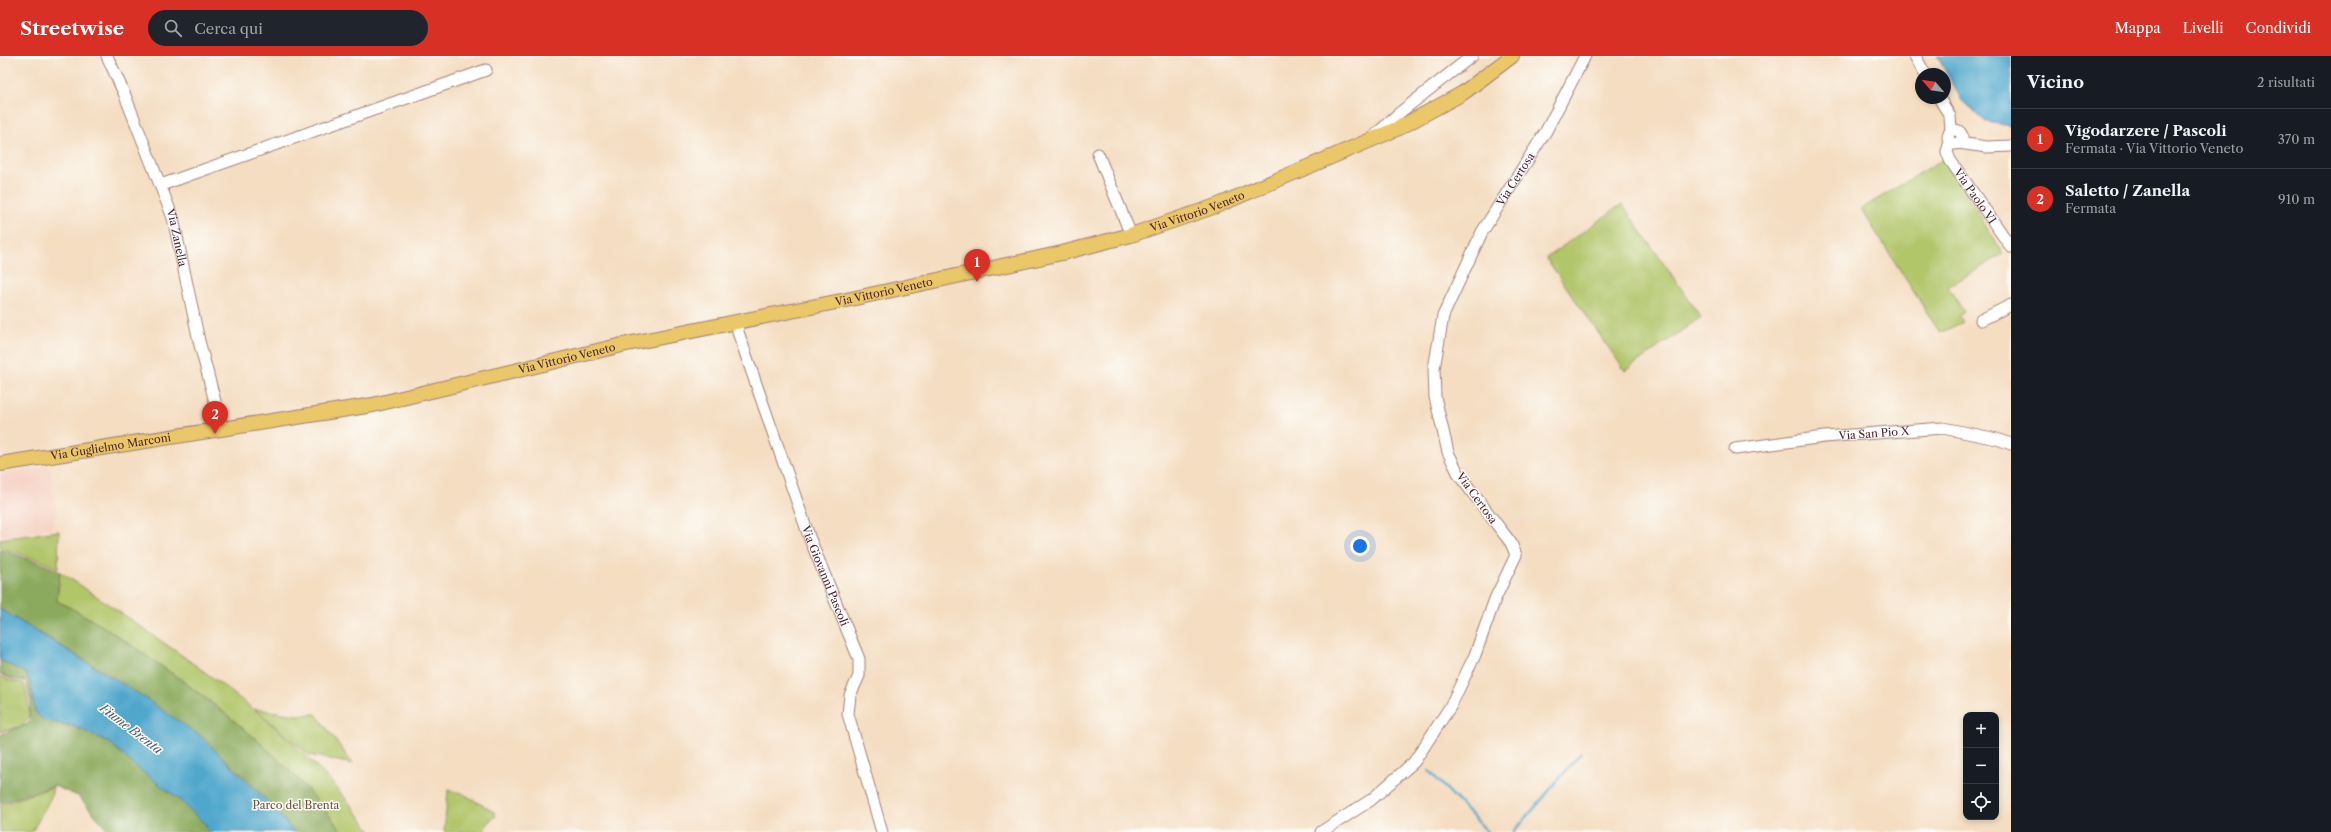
<!DOCTYPE html>
<html lang="it">
<meta charset="utf-8">
<style>
:root{--surface:#171b24;--page:#20242c;--text:#f1f3f6;--muted:#9ea1a6;--line:#363941;--accent:#d93025}
body{margin:0;font-family:"Libre Caslon Text",serif;background:var(--page);color:var(--text)}
.controls{position:absolute;right:12px;bottom:12px;display:grid;overflow:hidden;border-radius:8px;box-shadow:0 2px 6px #0003}
.controls button{width:36px;height:36px;display:grid;place-items:center;padding:0;border:0;border-bottom:1px solid var(--line);background:var(--surface);color:var(--text);font:20px sans-serif}
.compass{position:absolute;left:1915px;top:12px;width:36px;height:36px;border-radius:50%;background:var(--surface);box-shadow:0 2px 6px #0003;rotate:299deg}
.you{position:absolute;left:1360px;top:490px;width:14px;height:14px;margin:-10px;border:3px solid #fff;border-radius:50%;background:#1a73e8;box-shadow:0 0 0 6px #1a73e833}
.badge{display:grid;place-items:center;width:26px;height:26px;border-radius:50%;background:var(--accent);color:#fff;font-size:13px;font-weight:700}
.pin{position:absolute;translate:-50% -33px;filter:drop-shadow(0 1px 2px #0008)}
.pin::after{content:'';position:absolute;top:21px;width:14px;height:12px;background:inherit;clip-path:polygon(0 0,100% 0,50% 100%)}
.list{margin:0;padding:0;list-style:none}
h2{display:flex;justify-content:space-between;align-items:center;height:52px;margin:0;padding:0 16px;font-size:17px}
h2 small{font-size:13px;font-weight:400;color:var(--muted)}
.list li{display:grid;grid-template-columns:26px 1fr auto;gap:12px;align-items:center;box-sizing:border-box;height:60px;padding:0 16px;border-top:1px solid var(--line)}
.list b{display:block;font-size:15px;white-space:nowrap}
.list p{margin:0;font-size:13px;white-space:nowrap;color:var(--muted)}
.list em{font-size:13px;font-style:normal;color:var(--muted)}
.icon{flex:none;width:22px;height:22px;fill:none;stroke:currentColor;stroke-width:2;stroke-linecap:round;stroke-linejoin:round}
.map{position:relative;flex:none;width:2011px;height:776px;overflow:hidden}
header{display:flex;align-items:center;gap:24px;box-sizing:border-box;height:56px;padding:0 20px;background:var(--accent);color:#fff}
header strong{font-size:19px}
nav{display:flex;gap:22px;margin-inline-start:auto;font-size:14px}
.search{width:280px;height:36px;background:var(--page);display:flex;align-items:center;gap:10px;box-sizing:border-box;padding:0 14px;border-radius:22px;color:var(--muted);font-size:15px}
main{display:flex}
aside{flex:1;background:var(--surface)}
.map>svg:first-child{display:block}
.built{fill:#f6d2c4}
.green{fill:#b1c569;stroke:#7e724a}
.forest{fill:#8caa5d;stroke:#6b6444}
.water{fill:#4fa7cc;stroke:#4c637c}
.lines{fill:none;stroke-linecap:round;stroke-linejoin:round}
.stream{stroke:#4fa7cc;stroke-width:2.5}
.minor-casing{stroke:#9f7e76;stroke-width:13}
.major-casing{stroke:#9f7e76;stroke-width:16}
.minor{stroke:#fff;stroke-width:11}
.major{stroke:#eac769;stroke-width:14}
.labels{text-anchor:middle;stroke-width:3;stroke-linejoin:round;paint-order:stroke}
.street-label{font-size:11px;fill:#4a1f2b;stroke:#fdfcf7}
.park-label{font-size:11px;fill:#69513e;stroke:#fdfcf7}
.water-label{font-size:12px;font-style:italic;fill:#4c5c73;stroke:#fdfcf7}
</style>
<header>
<strong>Streetwise</strong>
<div class="search"><svg class="icon" aria-label="search" viewBox="0 0 24 24"><circle cx="10" cy="10" r="6"/><path d="M15 15l6 6"/></svg>Cerca qui</div>
<nav><a>Mappa</a><a>Livelli</a><a>Condividi</a></nav>
</header>
<main>
<div class="map">
<svg width="2011" height="776" viewBox="0 0 2011 776">
<rect width="100%" height="100%" fill="#fdfcf7"/>
<filter id="ink" filterUnits="userSpaceOnUse"><feTurbulence type="fractalNoise" baseFrequency=".025" numOctaves="2"/><feDisplacementMap in="SourceGraphic" scale="8" xChannelSelector="R" yChannelSelector="G"/><feConvolveMatrix kernelMatrix="1 2 1 2 8 2 1 2 1" color-interpolation-filters="sRGB"/></filter>
<filter id="wash" filterUnits="userSpaceOnUse"><feTurbulence type="fractalNoise" baseFrequency=".012" numOctaves="4" result="noise"/><feDisplacementMap in="SourceGraphic" scale="16" xChannelSelector="R" yChannelSelector="G"/><feGaussianBlur stdDeviation="0.9" result="paint"/><feColorMatrix in="noise" values="0 0 0 0 0 0 0 0 0 0 0 0 0 0 0 0 0 1.4 0 .05"/><feComposite in="paint" operator="in"/></filter>
<g filter="url(#wash)">
<rect width="100%" height="100%" fill="#f4ddc1"/>
<path class="built" d="M 49,410 L 57,458 L 51,472 L 0,481 L 0,418 Z"/>
<path class="green" d="M 1945,102 L 2003,198 L 1948,231 L 1964,256 L 1959,260 L 1963,266 L 1940,277 L 1861,153 Z
M 1622,148 L 1701,261 L 1625,315 L 1546,202 Z
M 59,475 L 58,513 L 40,504 L 0,492 L 0,483 Z
M 60,516 C 93,537 125,560 157,582 C 236,637 316,696 371,776 L 342,776 C 291,705 218,649 147,600 C 118,580 89,560 56,545 Z
M 0,620 L 11,625 L 24,627 C 26,635 33,660 26,666 C 21,672 7,674 0,676 Z
M 255,653 L 297,659 L 316,658 L 353,708 L 309,699 Z
M 53,731 L 51,741 L 32,776 L 0,776 L 0,749 Z
M 448,734 L 462,737 L 494,756 L 496,760 L 487,767 L 484,776 L 444,776 Z"/>
<path class="forest" d="M 0,494 L 39,506 L 60,516 L 57,545 C 89,560 118,580 147,600 C 218,649 291,705 342,776 L 294,776 C 274,752 253,728 229,707 C 159,647 79,600 0,553 Z
M 0,604 L 26,617 L 31,628 L 35,655 L 43,664 L 73,670 L 109,686 L 135,710 L 180,744 L 206,769 L 208,776 L 110,776 L 78,740 L 54,730 L 0,747 L 0,679 L 28,668 L 31,663 L 29,661 L 31,646 L 26,625 L 12,623 L 0,618 Z"/>
<path class="water" d="M 1937,0 L 2011,0 L 2011,70 L 1986,66 L 1962,45 Z
M 0,553 L 139,638 L 202,681 L 273,751 L 294,776 L 208,776 L 206,769 L 180,744 L 135,710 L 109,686 L 73,670 L 43,664 L 35,655 L 31,628 L 26,617 L 0,604 Z"/>
<g class="lines">
<path class="stream" d="M 1429,715 L 1488,776
M 1514,776 L 1581,697"/>
</g>
</g>
<g filter="url(#ink)">
<g class="lines">
<defs>
<g id="minor">
<path id="s1" d="M 107,0 L 124,37 L 173,162 L 199,285 L 222,372"/>
<path d="M 1915,0 L 1925,18"/>
<path d="M 1939,42 L 1950,60 L 1951,75"/>
<circle cx="1955" cy="81" r="7"/>
<path d="M 1371,83 L 1398,58 L 1472,0"/>
<path id="s2" d="M 1950,85 L 1947,96 L 1950,104 L 2011,191"/>
<path d="M 1958,87 L 1987,91 L 2011,90"/>
<path d="M 1098,98 L 1131,179"/>
<path d="M 161,129 L 486,14"/>
<path d="M 1981,264 L 2011,249"/>
<path id="s3" d="M 737,265 L 738,276 L 810,483 L 859,603 L 859,620 L 850,639 L 848,658 L 882,776"/>
<path id="s4" d="M 1735,393 L 1824,381 L 1943,372 L 1997,383 L 2011,388"/>
<path id="s5" d="M 1321,776 L 1371,744 L 1414,706 L 1450,651 L 1463,624 L 1475,599 L 1495,543 L 1516,499 L 1511,487 L 1459,419 L 1448,396 L 1435,341 L 1434,313 L 1443,260 L 1482,176 L 1546,75 L 1585,0"/>
</g>
<g id="major">
<path id="s6" d="M 0,408 L 373,349 L 622,289 L 851,243 L 1062,197 L 1131,179 L 1216,150 L 1399,72 L 1463,37 L 1512,0"/>
</g>
</defs>
<use href="#minor" class="minor-casing"/>
<use href="#major" class="major-casing"/>
<use href="#minor" class="minor"/>
<use href="#major" class="major"/>
</g>
</g>
<g class="labels">
<g class="street-label">
<text dy="4" stroke="none"><textPath href="#s5" startOffset="766">Via Certosa</textPath></text>
<text dy="4" stroke="none"><textPath href="#s2" startOffset="64">Via Paolo VI</textPath></text>
<text dy="4" stroke="none"><textPath href="#s6" startOffset="1225">Via Vittorio Veneto</textPath></text>
<text dy="4" stroke="none"><textPath href="#s1" startOffset="195">Via Zanella</textPath></text>
<text dy="4" stroke="none"><textPath href="#s6" startOffset="901">Via Vittorio Veneto</textPath></text>
<text dy="4" stroke="none"><textPath href="#s6" startOffset="577">Via Vittorio Veneto</textPath></text>
<text dy="4" stroke="none"><textPath href="#s4" startOffset="140">Via San Pio X</textPath></text>
<text dy="4" stroke="none"><textPath href="#s6" startOffset="112">Via Guglielmo Marconi</textPath></text>
<text transform="translate(1477 442) rotate(54)" y="4">Via Certosa</text>
<text dy="4" stroke="none"><textPath href="#s3" startOffset="270">Via Giovanni Pascoli</textPath></text>
</g>
<g class="park-label">
<text x="296" y="753">Parco del Brenta</text>
</g>
<g class="water-label">
<text transform="translate(131 673) rotate(37)" y="4">Fiume Brenta</text>
</g>
</g>
</svg>
<div class="controls">
<button>+</button>
<button>−</button>
<button><svg class="icon" aria-label="locate" viewBox="0 0 24 24"><circle cx="12" cy="12" r="6"/><path d="M12 2v4M12 18v4M2 12h4M18 12h4"/></svg></button>
</div>
<svg class="compass" viewBox="-18 -18 36 36"><path d="M0-13l5 13h-10z" fill="#e53935"/><path d="M0 13l5-13h-10z" fill="#9ea1a6"/></svg>
<div class="you"></div>
<div class="pin badge" style="left:977px;top:226px">1</div>
<div class="pin badge" style="left:215px;top:378px">2</div>
</div>
<aside>
<h2>Vicino<small>2 risultati</small></h2>
<ul class="list">
<li><span class="badge">1</span><div><b>Vigodarzere / Pascoli</b><p>Fermata · Via Vittorio Veneto</p></div><em>370 m</em></li>
<li><span class="badge">2</span><div><b>Saletto / Zanella</b><p>Fermata</p></div><em>910 m</em></li>
</ul>
</aside>
</main>
